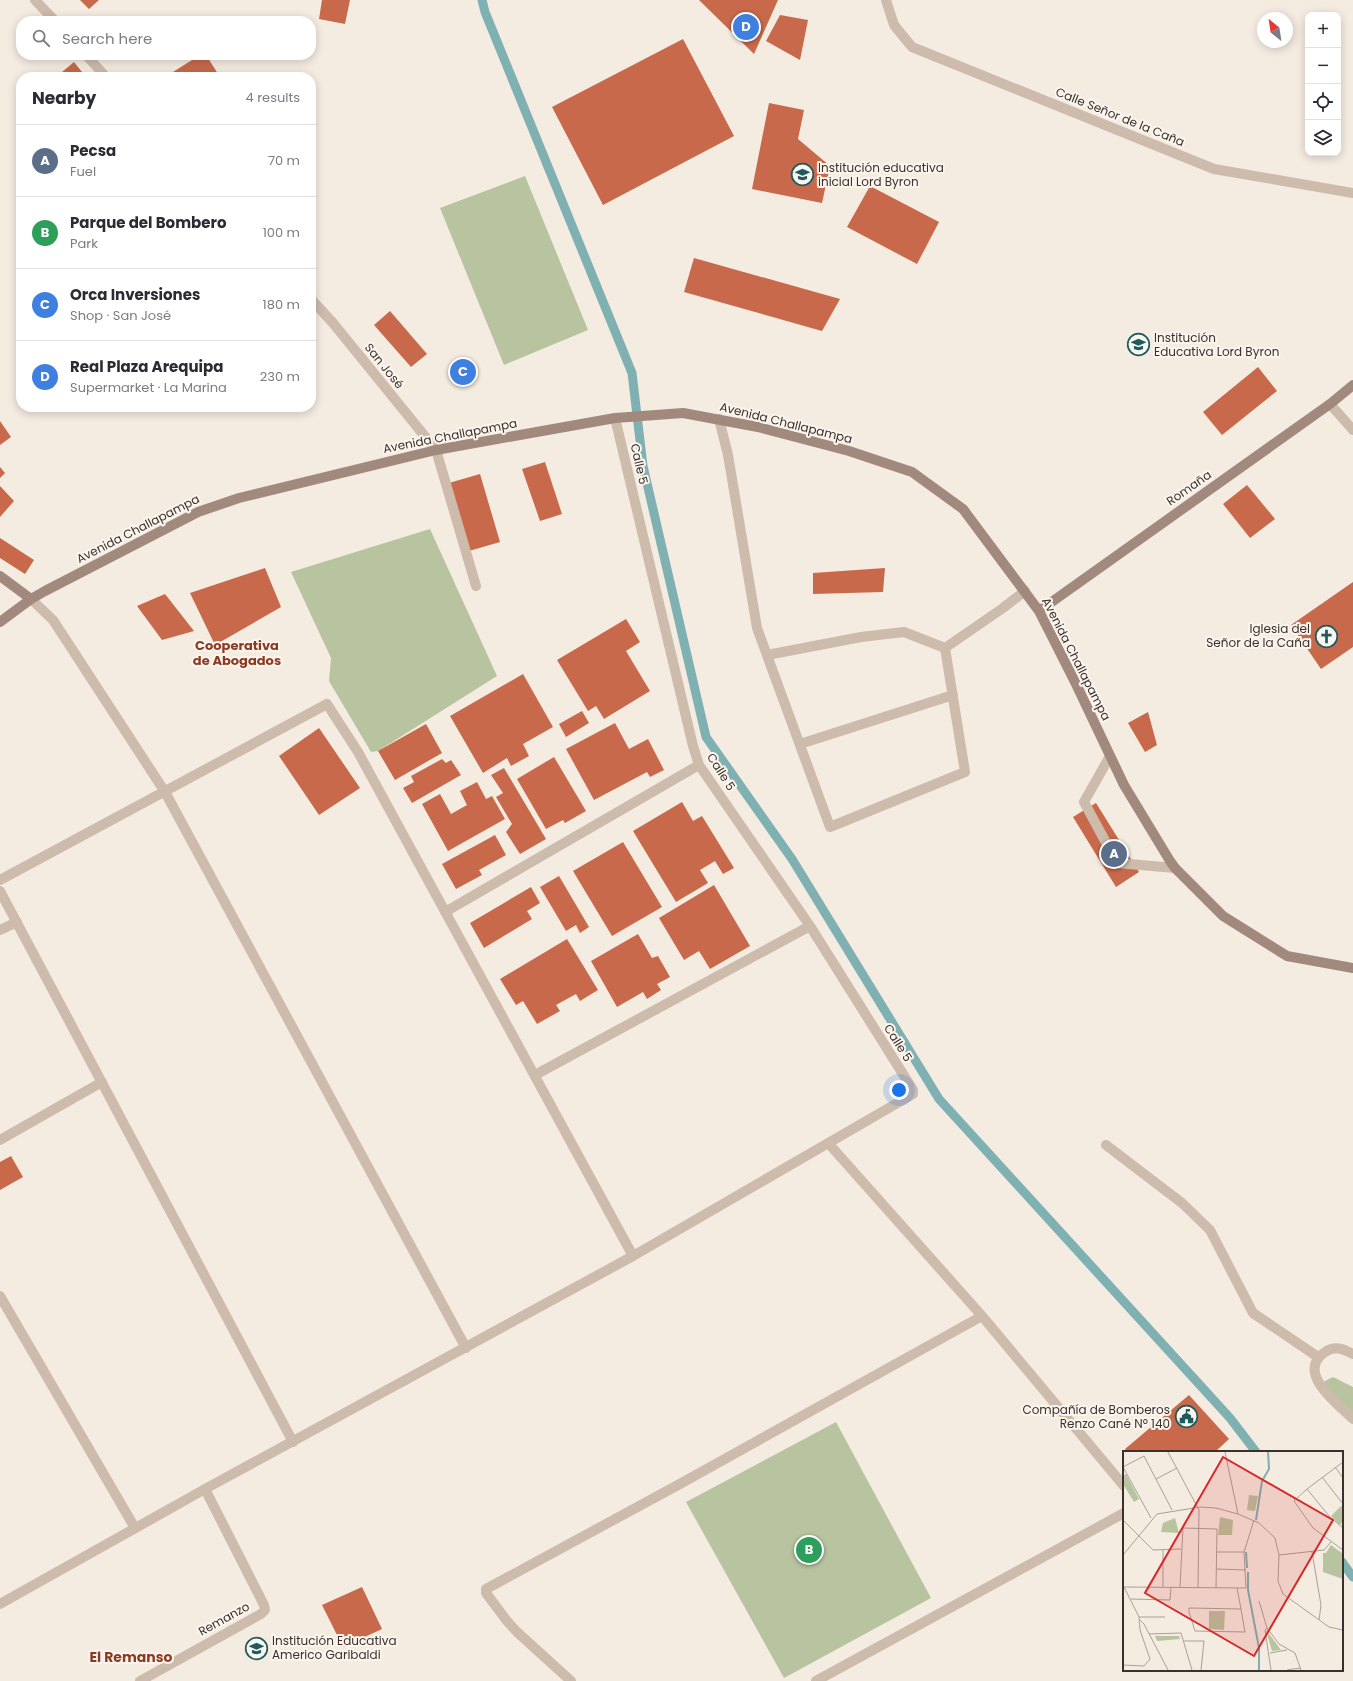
<!DOCTYPE html>
<meta charset="utf-8">
<style>
:root{--surface:#fff;--page:#f7f7f7;--text:#2b2b33;--muted:#7c7c81;--line:#e1e1e2;--accent:#d93025}
body{margin:0;font-family:Poppins,sans-serif;background:var(--page);color:var(--text)}
.controls{position:absolute;right:12px;top:12px;display:grid;overflow:hidden;border-radius:8px;box-shadow:0 2px 10px #0003}
.controls button{width:36px;height:36px;display:grid;place-items:center;padding:0;border:0;border-bottom:1px solid var(--line);background:var(--surface);color:var(--text);font:20px sans-serif}
.compass{position:absolute;left:1257px;top:12px;width:36px;height:36px;border-radius:50%;background:var(--surface);box-shadow:0 2px 10px #0003;rotate:330deg}
.you{position:absolute;left:899px;top:1090px;width:14px;height:14px;margin:-10px;border:3px solid #fff;border-radius:50%;background:#1a73e8;box-shadow:0 0 0 6px #1a73e833}
.badge{display:grid;place-items:center;width:26px;height:26px;border-radius:50%;background:var(--accent);color:#fff;font-size:13px;font-weight:700}
.pin{position:absolute;translate:-50% -50%;border:2px solid #fff;box-shadow:0 1px 4px #0006}
.list{margin:0;padding:0;list-style:none}
h2{display:flex;justify-content:space-between;align-items:center;height:52px;margin:0;padding:0 16px;font-size:17px}
h2 small{font-size:13px;font-weight:400;color:var(--muted)}
.list li{display:grid;grid-template-columns:26px 1fr auto;gap:12px;align-items:center;box-sizing:border-box;height:72px;padding:0 16px;border-top:1px solid var(--line)}
.list b{display:block;font-size:15px;white-space:nowrap}
.list p{margin:0;font-size:13px;white-space:nowrap;color:var(--muted)}
.list em{font-size:13px;font-style:normal;color:var(--muted)}
.icon{flex:none;width:22px;height:22px;fill:none;stroke:currentColor;stroke-width:2;stroke-linecap:round;stroke-linejoin:round}
.map{position:relative;flex:none;width:1353px;height:1681px;overflow:hidden}
.search{position:absolute;background:var(--surface);box-shadow:0 2px 10px #0003;left:16px;top:16px;width:300px;height:44px;display:flex;align-items:center;gap:10px;box-sizing:border-box;padding:0 14px;border-radius:16px;color:var(--muted);font-size:15px}
.panel{position:absolute;background:var(--surface);box-shadow:0 2px 10px #0003;left:16px;top:72px;width:300px;height:340px;border-radius:16px}
.map>svg:first-child{display:block}
.green{fill:#b8c4a0}
.lines{fill:none;stroke-linecap:round;stroke-linejoin:round}
.stream{stroke:#7fb0b2;stroke-width:9}
.building{fill:#c8694b}
.lane{stroke:#cdbbac;stroke-width:10}
.street{stroke:#cdbbac;stroke-width:10}
.secondary{stroke:#a18a7d;stroke-width:10}
.labels{text-anchor:middle;stroke-width:4;stroke-linejoin:round;paint-order:stroke}
.street-label{font-size:12px;fill:#3b302b;stroke:#fbf5ee}
.poi-label{font-size:12px;fill:#3b302b;stroke:#fbf5ee;text-anchor:start}
.neighbourhood-label{font-size:13px;font-weight:bold;fill:#8c3b22;stroke:#fbf5ee}
.quarter-label{font-size:14px;font-weight:bold;fill:#8c3b22;stroke:#fbf5ee}
.inset-river{fill:none;stroke:#7fb0b2;stroke-width:2}
.inset-road{fill:none;stroke:#aaa098;stroke-width:1}
.view{fill:#d62828;fill-opacity:0.15;stroke:#d62828;stroke-width:2}
.inset-edge{fill:none;stroke:#3b302b;stroke-width:2}
</style>
<div class="map">
<svg width="1353" height="1681" viewBox="0 0 1353 1681">
<rect width="100%" height="100%" fill="#f4ebe1"/>
<path class="green" d="M 525,176 L 588,330 L 504,365 L 440,208 Z
M 430,529 L 497,676 L 378,751 L 371,752 L 329,681 L 331,658 L 291,572 Z
M 1333,1377 L 1353,1387 L 1353,1413 L 1321,1383 Z
M 836,1422 L 931,1598 L 784,1678 L 686,1502 Z"/>
<g class="lines">
<path class="stream" d="M 482,0 L 485,12 L 632,373 L 643,466 L 706,737 L 792,859 L 939,1099 L 1230,1418 L 1256,1452
M 1342,1562 L 1353,1577"/>
</g>
<path class="building" d="M 80,0 L 99,0 L 89,9 Z
M 322,0 L 350,0 L 345,24 L 319,19 Z
M 699,0 L 778,0 L 754,54 Z
M 780,15 L 808,20 L 800,60 L 766,41 Z
M 683,39 L 734,136 L 603,205 L 552,107 Z
M 200,55 L 206,55 L 220,77 L 165,77 Z
M 74,62 L 86,77 L 56,77 Z
M 769,103 L 804,110 L 798,139 L 830,166 L 822,203 L 752,189 Z
M 870,186 L 939,222 L 917,264 L 847,227 Z
M 694,258 L 840,299 L 822,331 L 684,292 Z
M 390,311 L 427,354 L 411,367 L 374,325 Z
M 1258,367 L 1277,391 L 1222,435 L 1203,412 Z
M 0,421 L 11,437 L 0,445 Z
M 545,462 L 562,514 L 540,521 L 522,469 Z
M 0,467 L 5,473 L 0,478 Z
M 480,474 L 500,542 L 462,553 L 442,485 Z
M 1247,485 L 1275,519 L 1250,538 L 1223,504 Z
M 0,486 L 14,501 L 0,517 Z
M 0,538 L 34,560 L 25,574 L 0,558 Z
M 265,568 L 281,607 L 215,645 L 190,593 Z
M 885,568 L 883,592 L 813,594 L 813,573 Z
M 1353,582 L 1353,647 L 1321,669 L 1291,625 Z
M 165,594 L 194,631 L 162,640 L 137,606 Z
M 626,619 L 640,642 L 626,651 L 650,691 L 604,719 L 596,706 L 588,711 L 557,660 Z
M 523,674 L 553,727 L 523,744 L 529,756 L 511,766 L 507,758 L 483,773 L 450,716 Z
M 582,711 L 589,723 L 566,737 L 559,724 Z
M 1148,712 L 1157,745 L 1145,752 L 1128,723 Z
M 615,723 L 629,749 L 648,739 L 664,770 L 650,777 L 647,772 L 594,800 L 566,749 Z
M 426,724 L 442,753 L 395,780 L 378,751 Z
M 319,728 L 360,788 L 319,815 L 279,756 Z
M 554,757 L 586,811 L 565,823 L 563,820 L 546,829 L 517,779 Z
M 442,759 L 446,763 L 451,760 L 461,775 L 412,803 L 403,788 L 414,782 L 411,776 Z
M 504,768 L 546,839 L 520,854 L 506,832 L 512,824 L 496,797 L 503,793 L 491,775 Z
M 477,782 L 486,799 L 492,796 L 505,819 L 448,851 L 422,804 L 440,794 L 451,814 L 467,805 L 460,791 Z
M 682,802 L 693,821 L 702,816 L 734,868 L 723,874 L 715,861 L 700,870 L 708,883 L 676,902 L 633,831 Z
M 1096,803 L 1139,872 L 1116,887 L 1073,817 Z
M 495,835 L 506,855 L 479,870 L 482,875 L 456,889 L 442,864 Z
M 623,842 L 662,907 L 612,936 L 573,871 Z
M 559,876 L 589,927 L 580,933 L 576,925 L 566,931 L 540,887 Z
M 714,885 L 750,946 L 710,969 L 699,951 L 684,960 L 659,918 Z
M 531,887 L 540,903 L 527,911 L 532,919 L 484,948 L 470,923 Z
M 638,934 L 652,958 L 658,956 L 670,977 L 657,984 L 661,990 L 647,999 L 643,992 L 617,1007 L 591,961 Z
M 567,939 L 598,990 L 580,1001 L 576,994 L 556,1005 L 560,1011 L 537,1024 L 523,1001 L 516,1005 L 500,979 Z
M 11,1156 L 23,1177 L 0,1190 L 0,1162 Z
M 1189,1395 L 1229,1439 L 1215,1452 L 1127,1452 L 1125,1449 Z
M 362,1587 L 382,1629 L 343,1647 L 322,1605 Z"/>
<g class="lines">
<path class="lane" d="M 719,419 L 728,455 L 757,628 L 830,827 L 965,772 L 945,648 L 1003,608 L 1025,591
M 436,450 L 476,586
M 767,655 L 861,637 L 904,632 L 945,648
M 800,744 L 953,695
M 1110,756 L 1084,802 L 1117,863 L 1175,868"/>
<path class="street" d="M 35,0 L 55,21
M 886,0 L 894,25 L 912,47 L 1214,169 L 1353,193
M 86,55 L 106,77
M 311,299 L 333,323 L 436,450
M 1330,404 L 1353,430
M 31,599 L 53,620 L 165,792 L 466,1348
M 0,880 L 327,704 L 358,752 L 633,1256
M 0,891 L 293,1442
M 445,912 L 699,765
M 0,930 L 17,922
M 535,1075 L 810,926
M 0,1140 L 102,1082
M 829,1144 L 982,1316 L 1124,1486
M 1106,1145 L 1182,1203 L 1210,1230 L 1253,1313 L 1318,1357
M 0,1296 L 135,1528
M 1353,1354 C 1343,1349 1335,1345 1325,1352 C 1295,1373 1338,1404 1353,1419
M 0,1604 L 205,1489 L 633,1256 L 913,1094 L 913,1090 L 810,926 L 699,765 L 693,746 L 615,418
M 140,1681 L 261,1614 L 265,1610 L 264,1605 L 205,1489
M 571,1681 L 517,1632 L 507,1621 L 486,1593 L 486,1589 L 678,1485 L 982,1316
M 816,1681 L 1124,1513"/>
<path class="secondary" d="M 0,576 L 31,599
M 1039,611 L 1330,404 L 1353,385
M 0,622 L 31,599 L 45,591 L 198,512 L 239,498 L 436,450 L 615,418 L 683,413 L 758,427 L 849,451 L 912,472 L 963,509 L 1039,611 L 1076,684 L 1124,785 L 1170,861 L 1175,868 L 1223,916 L 1287,956 L 1353,968"/>
</g>
<defs>
<symbol id="school-ring" viewBox="-11 -11 22 22"><circle r="9.5" fill="#fbf5ee" stroke="#1f5a5e" stroke-width="1.5"/><path d="M0-5L7-2L0 1L-7-2ZM-4 1L0 2.5L4 1V4Q0 6-4 4Z" fill="#1f5a5e"/></symbol>
<symbol id="church-ring" viewBox="-11 -11 22 22"><circle r="9.5" fill="#fbf5ee" stroke="#1f5a5e" stroke-width="1.5"/><path d="M-1.2-6h2.4v3.5h3.3v2.4h-3.3V6h-2.4V-.1h-3.3v-2.4h3.3Z" fill="#1f5a5e"/></symbol>
<symbol id="civic-ring" viewBox="-11 -11 22 22"><circle r="9.5" fill="#fbf5ee" stroke="#1f5a5e" stroke-width="1.5"/><path d="M-.6-6.5H3V-4.5H.6V-3L4-1V1h2V6H-6V1h2V-1L-.6-3ZM-1.2 2.5V6h2.4V2.5Z" fill="#1f5a5e"/></symbol>
</defs>
<g fill-rule="evenodd">
<use href="#school-ring" x="790" y="162" width="25" height="25"/>
<use href="#school-ring" x="1126" y="332" width="25" height="25"/>
<use href="#church-ring" x="1314" y="624" width="25" height="25"/>
<use href="#civic-ring" x="1174" y="1404" width="25" height="25"/>
<use href="#school-ring" x="244" y="1636" width="25" height="25"/>
</g>
<g class="labels">
<g class="street-label">
<text transform="translate(1120 117) rotate(22)" y="4">Calle Señor de la Caña</text>
<text transform="translate(384 366) rotate(51)" y="4">San José</text>
<text transform="translate(786 423) rotate(14)" y="4">Avenida Challapampa</text>
<text transform="translate(450 436) rotate(-11)" y="4">Avenida Challapampa</text>
<text transform="translate(639 464) rotate(77)" y="4">Calle 5</text>
<text transform="translate(1189 488) rotate(-35)" y="4">Romaña</text>
<text transform="translate(138 529) rotate(-27)" y="4">Avenida Challapampa</text>
<text transform="translate(1076 659) rotate(63)" y="4">Avenida Challapampa</text>
<text transform="translate(721 772) rotate(58)" y="4">Calle 5</text>
<text transform="translate(898 1043) rotate(58)" y="4">Calle 5</text>
<text transform="translate(224 1619) rotate(-29)" y="4">Remanzo</text>
</g>
<g class="poi-label">
<text x="818" y="172">Institución educativa<tspan x="818" dy="14">inicial Lord Byron</tspan></text>
<text x="1154" y="342">Institución<tspan x="1154" dy="14">Educativa Lord Byron</tspan></text>
<text x="1310" y="633" text-anchor="end">Iglesia del<tspan x="1310" dy="14">Señor de la Caña</tspan></text>
<text x="1170" y="1414" text-anchor="end">Compañía de Bomberos<tspan x="1170" dy="14">Renzo Cané Nº 140</tspan></text>
<text x="272" y="1645">Institución Educativa<tspan x="272" dy="14">Americo Garibaldi</tspan></text>
</g>
<g class="neighbourhood-label">
<text x="237" y="650">Cooperativa<tspan x="237" dy="15">de Abogados</tspan></text>
</g>
<g class="quarter-label">
<text x="131" y="1662">El Remanso</text>
</g>
</g>
<g transform="translate(1123 1451)">
<rect width="220" height="220" fill="#f4ebe1"/>
<path d="M 3,23 L 16,48 L 11,51 L 0,33 L 0,25 ZM 126,44 L 135,45 L 132,60 L 124,59 ZM 218,55 L 220,58 L 220,70 L 217,74 L 208,65 ZM 97,66 L 110,69 L 109,84 L 95,84 ZM 52,67 L 56,82 L 38,81 L 40,72 ZM 208,94 L 220,103 L 220,128 L 200,121 L 200,102 L 203,102 ZM 86,160 L 102,160 L 101,179 L 86,178 ZM 143,179 L 144,180 L 158,199 L 149,200 ZM 32,185 L 56,185 L 57,188 L 34,190 Z" fill="#b8c4a0"/>
<path class="inset-river" d="M 133,69 L 139,30 L 146,18 L 145,1M 123,101 L 124,117M 125,121 L 125,139 L 136,197 L 136,219"/>
<path class="inset-road" d="M 45,1 L 76,59 L 75,137M 102,1 L 115,63M 220,11 L 184,38 L 171,50 L 190,77 L 220,99M 0,16 L 21,5 L 49,59M 0,16 L 28,67M 212,16 L 220,27M 199,26 L 220,53M 33,28 L 54,17M 184,38 L 206,65 L 220,77M 0,69 L 30,99 L 58,98M 40,98 L 40,136M 94,101 L 121,101M 189,101 L 198,154 L 196,169M 0,104 L 34,63 L 77,56 L 93,57 L 115,63 L 136,72 L 152,87 L 156,104 L 155,130 L 160,143 L 206,176 L 220,179M 156,104 L 201,99 L 208,91M 94,118 L 123,119M 1,136 L 123,137 L 121,101 L 131,69M 57,136 L 60,77 L 94,78 L 93,137M 114,137 L 118,158 L 122,181 L 72,180 L 66,161 L 66,157 L 118,158M 8,148 L 47,149 L 48,136M 136,150 L 144,177M 16,166 L 42,166M 17,169 L 21,173 L 45,219M 26,183 L 58,182 L 69,219M 61,190 L 81,190 L 78,219M 147,202 L 164,199M 0,214 L 21,215 L 27,208 L 17,179 L 16,166 L 1,136M 148,219 L 142,179 L 144,177 L 156,193 L 172,202 L 178,219M 164,219 L 177,217"/>
<path class="view" d="M 100,6 L 210,69 L 131,205 L 22,142 Z"/>
<rect width="220" height="220" class="inset-edge"/>
</g>
</svg>
<div class="controls">
<button>+</button>
<button>−</button>
<button><svg class="icon" aria-label="locate" viewBox="0 0 24 24"><circle cx="12" cy="12" r="6"/><path d="M12 2v4M12 18v4M2 12h4M18 12h4"/></svg></button>
<button><svg class="icon" aria-label="layers" viewBox="0 0 24 24"><path d="M12 4l9 5-9 5-9-5zM3 14l9 5 9-5"/></svg></button>
</div>
<svg class="compass" viewBox="-18 -18 36 36"><path d="M0-13l5 13h-10z" fill="#e53935"/><path d="M0 13l5-13h-10z" fill="#7c7c81"/></svg>
<div class="you"></div>
<div class="pin badge" style="left:1114px;top:854px;background:#5c6f8a">A</div>
<div class="pin badge" style="left:809px;top:1550px;background:#2e9e5b">B</div>
<div class="pin badge" style="left:463px;top:372px;background:#3f7fe0">C</div>
<div class="pin badge" style="left:746px;top:27px;background:#3f7fe0">D</div>
<div class="search"><svg class="icon" aria-label="search" viewBox="0 0 24 24"><circle cx="10" cy="10" r="6"/><path d="M15 15l6 6"/></svg>Search here</div>
<section class="panel">
<h2>Nearby<small>4 results</small></h2>
<ul class="list">
<li><span class="badge" style="background:#5c6f8a">A</span><div><b>Pecsa</b><p>Fuel</p></div><em>70 m</em></li>
<li><span class="badge" style="background:#2e9e5b">B</span><div><b>Parque del Bombero</b><p>Park</p></div><em>100 m</em></li>
<li><span class="badge" style="background:#3f7fe0">C</span><div><b>Orca Inversiones</b><p>Shop · San José</p></div><em>180 m</em></li>
<li><span class="badge" style="background:#3f7fe0">D</span><div><b>Real Plaza Arequipa</b><p>Supermarket · La Marina</p></div><em>230 m</em></li>
</ul>
</section>
</div>
